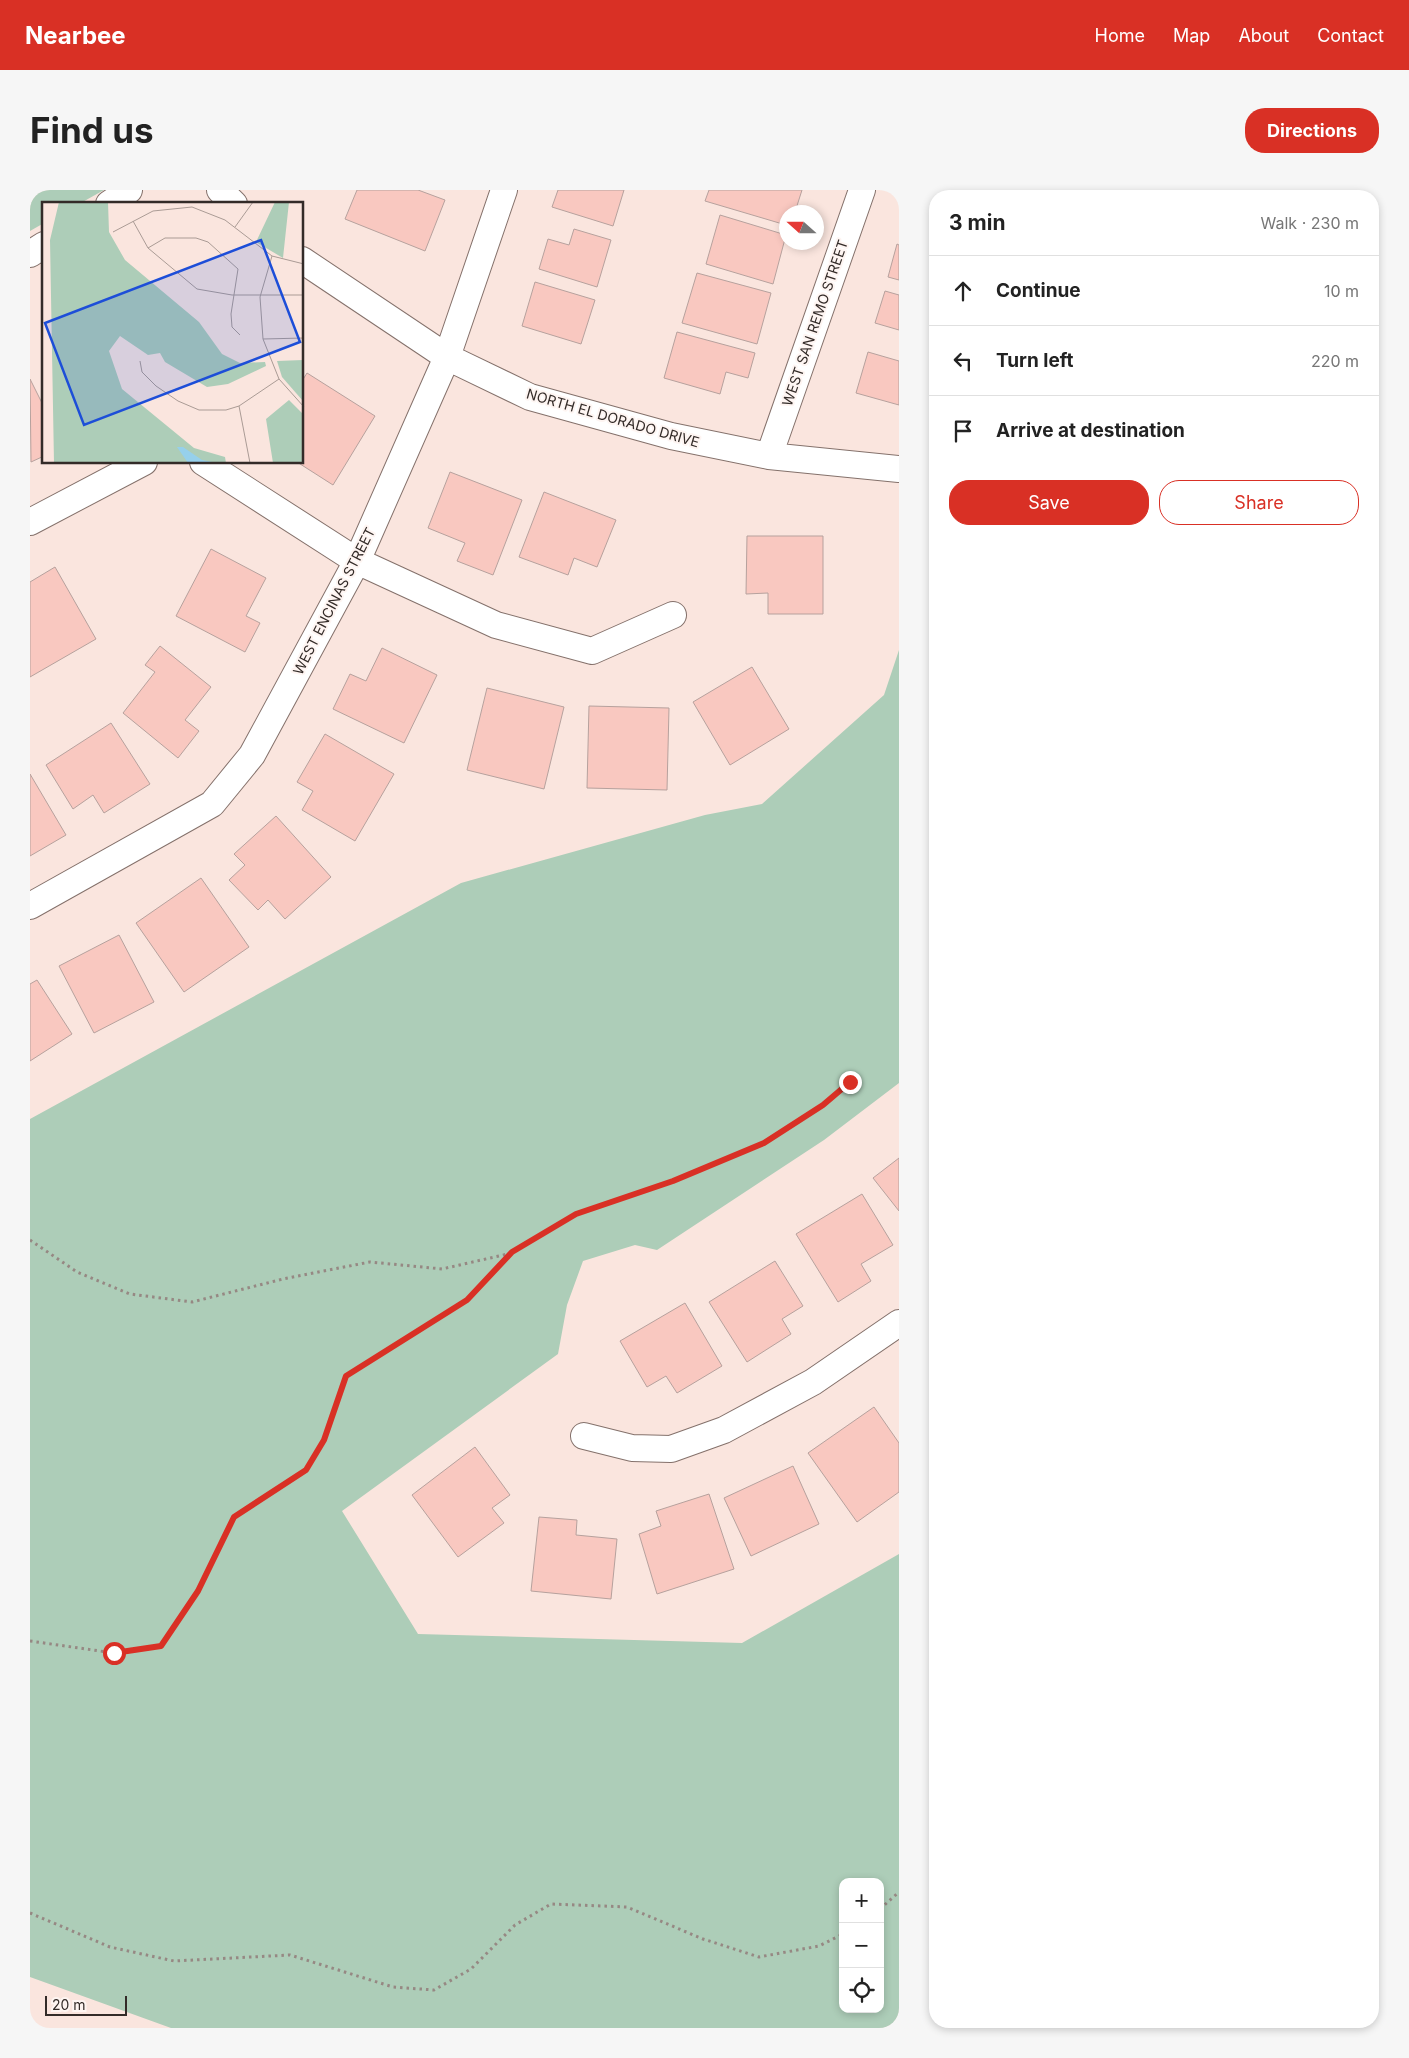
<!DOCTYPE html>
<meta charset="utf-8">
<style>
:root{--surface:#fff;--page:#f6f6f6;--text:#222;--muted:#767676;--line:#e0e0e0;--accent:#d93025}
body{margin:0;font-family:Inter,sans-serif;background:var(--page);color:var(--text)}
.controls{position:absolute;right:15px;bottom:15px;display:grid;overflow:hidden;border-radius:10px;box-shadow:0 2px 8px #0003}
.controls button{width:45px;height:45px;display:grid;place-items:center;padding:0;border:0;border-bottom:1px solid var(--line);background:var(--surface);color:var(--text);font:25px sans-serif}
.compass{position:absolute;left:749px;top:15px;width:45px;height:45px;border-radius:50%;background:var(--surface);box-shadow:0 2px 8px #0003;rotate:291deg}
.scale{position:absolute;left:15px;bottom:12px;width:82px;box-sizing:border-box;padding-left:5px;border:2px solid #332b28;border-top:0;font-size:14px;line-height:18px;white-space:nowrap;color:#332b28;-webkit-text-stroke:4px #fef5f2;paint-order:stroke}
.stop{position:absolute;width:15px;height:15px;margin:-11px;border:4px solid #d93025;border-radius:50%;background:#fff}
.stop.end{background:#d93025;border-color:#fff;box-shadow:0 1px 5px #0008}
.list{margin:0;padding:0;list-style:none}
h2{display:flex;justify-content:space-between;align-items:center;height:65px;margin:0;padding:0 20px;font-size:21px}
h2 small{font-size:16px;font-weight:400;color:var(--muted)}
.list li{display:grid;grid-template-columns:32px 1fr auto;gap:15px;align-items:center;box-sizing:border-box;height:70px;padding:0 20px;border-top:1px solid var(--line)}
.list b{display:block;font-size:19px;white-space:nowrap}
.list em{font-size:16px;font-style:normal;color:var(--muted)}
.actions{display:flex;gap:10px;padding:15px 20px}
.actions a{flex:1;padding:11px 0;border:1px solid var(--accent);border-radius:20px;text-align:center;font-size:18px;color:var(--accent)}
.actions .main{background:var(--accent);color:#fff}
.icon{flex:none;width:28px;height:28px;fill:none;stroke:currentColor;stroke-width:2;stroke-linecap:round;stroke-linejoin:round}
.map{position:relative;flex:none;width:869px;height:1838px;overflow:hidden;border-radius:20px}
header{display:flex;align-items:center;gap:30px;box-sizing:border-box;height:70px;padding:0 25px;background:var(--accent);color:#fff}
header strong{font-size:24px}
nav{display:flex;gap:28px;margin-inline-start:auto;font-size:18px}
.intro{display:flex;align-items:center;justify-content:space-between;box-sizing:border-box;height:120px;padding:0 30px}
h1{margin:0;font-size:35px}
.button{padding:12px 22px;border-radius:20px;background:var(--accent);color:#fff;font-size:18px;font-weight:700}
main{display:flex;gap:30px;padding:0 30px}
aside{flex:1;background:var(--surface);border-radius:20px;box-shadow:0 2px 8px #0003}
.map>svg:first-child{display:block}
.green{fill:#adcdb8;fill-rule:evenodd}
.building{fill:#f9c8c0;stroke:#b6a19d}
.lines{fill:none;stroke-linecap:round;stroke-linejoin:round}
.street-casing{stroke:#84716b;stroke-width:28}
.path{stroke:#968883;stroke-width:3;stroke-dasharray:2.5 4;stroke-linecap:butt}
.street{stroke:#fff;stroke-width:26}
.route{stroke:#d93025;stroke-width:6}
.labels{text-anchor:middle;stroke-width:4;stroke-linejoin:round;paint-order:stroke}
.street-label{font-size:14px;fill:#332b28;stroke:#fef5f2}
.inset-road{fill:none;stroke:#aa9b95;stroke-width:1}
.view{fill:#1d4ed8;fill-opacity:0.15;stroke:#1d4ed8;stroke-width:2.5}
.inset-edge{fill:none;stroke:#332b28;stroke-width:2.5}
</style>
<header>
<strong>Nearbee</strong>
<nav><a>Home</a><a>Map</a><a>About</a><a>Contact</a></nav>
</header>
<div class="intro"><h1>Find us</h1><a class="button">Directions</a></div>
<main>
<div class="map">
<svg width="869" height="1838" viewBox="0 0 869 1838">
<rect width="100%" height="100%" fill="#fae5de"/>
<path class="green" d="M 0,0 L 74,0 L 49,14 L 14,14 L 14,33 L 0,41 Z
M 869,460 L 869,893 L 794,950 L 627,1060 L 605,1055 L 553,1071 L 537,1115 L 528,1164 L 312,1321 L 388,1444 L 712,1453 L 869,1364 L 869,1838 L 141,1838 L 0,1787 L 0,929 L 431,693 L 675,625 L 732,614 L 854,505 ZM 813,1692 L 850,1692 L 850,1819 L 813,1819 Z"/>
<path class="building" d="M 327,0 L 388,0 L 415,10 L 395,61 L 315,29 Z
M 528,0 L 594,0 L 583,36 L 522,17 Z
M 679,0 L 772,0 L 765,22 L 756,22 L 756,35 L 675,11 Z
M 690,25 L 756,45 L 743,94 L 676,74 Z
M 544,39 L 581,50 L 567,97 L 509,79 L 518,49 L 539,55 Z
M 867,54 L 869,55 L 869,90 L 858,87 Z
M 667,83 L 741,103 L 727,154 L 652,133 Z
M 505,92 L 565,110 L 551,154 L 492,136 Z
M 855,101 L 869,105 L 869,140 L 845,133 Z
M 647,142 L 725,163 L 718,188 L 696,182 L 690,204 L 634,188 Z
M 838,162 L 869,171 L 869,215 L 826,203 Z
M 277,183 L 345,226 L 303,295 L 267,272 L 272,272 L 272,191 Z
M 0,189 L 14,217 L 14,266 L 1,272 Z
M 420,282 L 492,310 L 463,385 L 427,371 L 435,353 L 398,338 Z
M 514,302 L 586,330 L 567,377 L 544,368 L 538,385 L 489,367 Z
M 717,346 L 793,346 L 793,424 L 738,424 L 738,403 L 716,404 Z
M 181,359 L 236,388 L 216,426 L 230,433 L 215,462 L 146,426 Z
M 25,377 L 66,449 L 0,487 L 0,392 Z
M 130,456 L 181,497 L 155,530 L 169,541 L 148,568 L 93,523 L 125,482 L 115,475 Z
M 352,458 L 407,485 L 374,553 L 303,519 L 320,484 L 336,491 Z
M 722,477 L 759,539 L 700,575 L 663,512 Z
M 457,498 L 534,517 L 514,599 L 437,580 Z
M 559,516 L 639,518 L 637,600 L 557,598 Z
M 81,533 L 120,594 L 74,623 L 63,605 L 43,619 L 16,575 Z
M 295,544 L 364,584 L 325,651 L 272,620 L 283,601 L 267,592 Z
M 0,584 L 36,645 L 0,666 Z
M 246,626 L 301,687 L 255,729 L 238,710 L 228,720 L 199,690 L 215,675 L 204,664 Z
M 171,688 L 219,757 L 154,802 L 106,733 Z
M 89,745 L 124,812 L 64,843 L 29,776 Z
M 7,790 L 42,844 L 0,871 L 0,794 Z
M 869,968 L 869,1021 L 843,988 Z
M 832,1004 L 863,1055 L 831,1074 L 841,1091 L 808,1112 L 766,1044 Z
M 745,1071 L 773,1116 L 752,1129 L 761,1144 L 717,1172 L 679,1112 Z
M 655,1113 L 692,1176 L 647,1203 L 636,1186 L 617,1197 L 590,1151 Z
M 844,1217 L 869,1253 L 869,1302 L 827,1332 L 778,1263 Z
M 445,1257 L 480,1305 L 462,1318 L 474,1333 L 428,1367 L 382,1305 Z
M 763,1276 L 789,1334 L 721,1366 L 694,1308 Z
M 679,1304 L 704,1379 L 627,1404 L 609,1344 L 631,1336 L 626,1321 Z
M 509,1327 L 547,1330 L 546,1345 L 587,1349 L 581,1409 L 501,1401 Z"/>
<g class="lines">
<defs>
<path id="street" d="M 190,0 L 204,14
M 79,14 L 99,0
M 0,64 L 14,55
M 272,70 L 417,167 L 500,207 L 641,246 L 739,266 L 869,279
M 739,266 L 832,0
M 173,272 L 327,371 L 466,435 L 562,461 L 643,425
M 0,332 L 114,272
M 0,716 L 182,614 L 222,565 L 327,371 L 417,167 L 474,0
M 554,1246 L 602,1258 L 641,1259 L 694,1240 L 783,1192 L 869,1133"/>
</defs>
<use href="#street" class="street-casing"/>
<path class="path" d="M 0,1050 L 47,1082 L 100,1104 L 162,1112 L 253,1089 L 340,1072 L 412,1079 L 482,1063
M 0,1451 L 84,1463 L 131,1456 L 168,1401 L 204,1327 L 276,1281 L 294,1250 L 316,1186 L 437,1110 L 482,1062 L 546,1024 L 643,991 L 734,953 L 793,915 L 820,892
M 850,1719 L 869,1702
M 0,1723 L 80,1757 L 144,1771 L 260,1765 L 363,1797 L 404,1800 L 441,1779 L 485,1735 L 521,1714 L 597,1717 L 673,1749 L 729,1767 L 789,1756 L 813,1744"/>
<use href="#street" class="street"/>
</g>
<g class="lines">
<path class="route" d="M 84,1463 L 131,1456 L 168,1401 L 204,1327 L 276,1280 L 294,1250 L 316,1186 L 437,1110 L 482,1062 L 546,1024 L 643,991 L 734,953 L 793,915 L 820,892"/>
</g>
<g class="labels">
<g class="street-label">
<text transform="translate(785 133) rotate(-71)" y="5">WEST SAN REMO STREET</text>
<text transform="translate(583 228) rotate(16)" y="5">NORTH EL DORADO DRIVE</text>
<text transform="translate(304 411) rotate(-63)" y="5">WEST ENCINAS STREET</text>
</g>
</g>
<g transform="translate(12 12)">
<rect width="261" height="261" fill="#fae5de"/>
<path d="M 17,0 L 66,0 L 67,30 L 83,58 L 157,120 L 180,152 L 198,161 L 223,160 L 224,164 L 186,182 L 165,185 L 123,160 L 118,151 L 106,153 L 78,134 L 67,149 L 80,187 L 152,246 L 183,255 L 184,261 L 12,261 L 8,38 ZM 233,0 L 247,0 L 241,56 L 214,40 ZM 261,158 L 262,158 L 261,199 L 240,175 L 235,159 ZM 247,198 L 261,212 L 261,261 L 231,261 L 224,217 Z" fill="#adcdb8"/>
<path d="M 135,245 L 141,245 L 160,258 L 175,261 L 146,261 Z" fill="#96d0eb"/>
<path class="inset-road" d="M 91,19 L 106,46 L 155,87 L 190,93 L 262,93M 193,25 L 211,0M 71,30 L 111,9 L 150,5 L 183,18 L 230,54 L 262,62M 106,46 L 123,36 L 154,36 L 166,40 L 196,67 L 189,112 L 190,125 L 198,133M 230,54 L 218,95 L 221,137 L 237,177 L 262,205M 221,137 L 262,136M 98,159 L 100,170 L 114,184 L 136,199 L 157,208 L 184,208 L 197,204 L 237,177M 197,204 L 208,261"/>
<path class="view" d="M 219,38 L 258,140 L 42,223 L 3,121 Z"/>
<rect width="261" height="261" class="inset-edge"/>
</g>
</svg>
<div class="controls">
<button>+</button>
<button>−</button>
<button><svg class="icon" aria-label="locate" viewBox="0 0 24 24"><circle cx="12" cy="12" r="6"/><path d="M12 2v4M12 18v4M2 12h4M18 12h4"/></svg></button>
</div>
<svg class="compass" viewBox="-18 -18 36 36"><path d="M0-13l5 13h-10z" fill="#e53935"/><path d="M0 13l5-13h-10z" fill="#767676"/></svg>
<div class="scale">20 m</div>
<div class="stop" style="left:84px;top:1463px"></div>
<div class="stop end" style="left:820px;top:892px"></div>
</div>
<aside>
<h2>3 min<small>Walk · 230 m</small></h2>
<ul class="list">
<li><svg class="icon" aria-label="ahead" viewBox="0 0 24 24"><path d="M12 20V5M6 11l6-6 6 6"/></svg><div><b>Continue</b></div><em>10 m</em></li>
<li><svg class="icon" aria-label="left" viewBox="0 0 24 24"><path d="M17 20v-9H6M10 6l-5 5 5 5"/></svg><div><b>Turn left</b></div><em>220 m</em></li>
<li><svg class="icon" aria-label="arrive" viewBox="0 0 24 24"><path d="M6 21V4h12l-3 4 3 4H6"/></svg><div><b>Arrive at destination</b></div></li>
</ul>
<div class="actions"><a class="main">Save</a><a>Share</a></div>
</aside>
</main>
